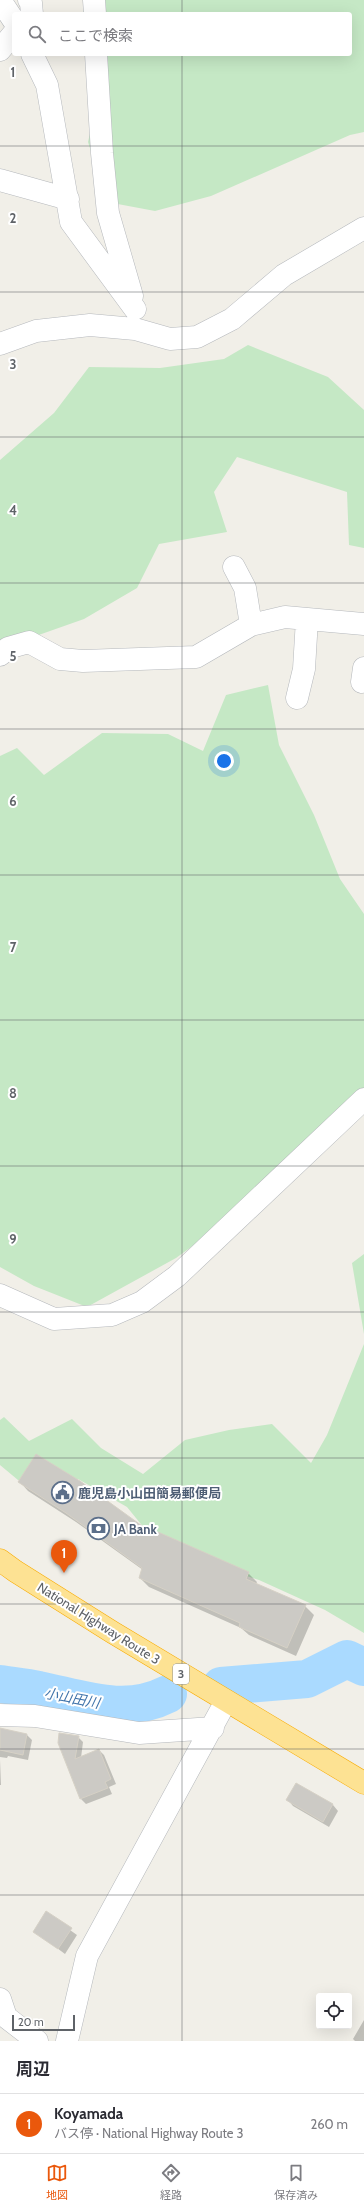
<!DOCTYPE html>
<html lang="ja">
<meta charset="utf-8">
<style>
:root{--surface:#fff;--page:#f2f2f3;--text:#2b2b33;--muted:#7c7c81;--line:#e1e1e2;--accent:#ea580c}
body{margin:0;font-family:Cabin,"Noto Sans JP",sans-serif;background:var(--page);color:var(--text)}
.controls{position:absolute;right:12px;bottom:12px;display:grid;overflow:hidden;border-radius:4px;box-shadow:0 4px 16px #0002}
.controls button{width:36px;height:36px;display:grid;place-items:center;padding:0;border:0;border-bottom:1px solid var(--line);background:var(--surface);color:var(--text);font:20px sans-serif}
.scale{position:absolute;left:12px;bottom:10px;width:63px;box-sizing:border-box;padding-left:4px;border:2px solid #5f6368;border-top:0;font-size:11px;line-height:14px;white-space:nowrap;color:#5f6368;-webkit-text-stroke:3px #fff;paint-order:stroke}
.you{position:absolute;left:224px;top:761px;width:14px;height:14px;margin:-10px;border:3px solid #fff;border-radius:50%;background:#1a73e8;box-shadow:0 0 0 6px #1a73e833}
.badge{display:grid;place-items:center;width:26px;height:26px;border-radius:50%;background:var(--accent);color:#fff;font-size:13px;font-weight:700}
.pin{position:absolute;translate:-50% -33px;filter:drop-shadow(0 1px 2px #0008)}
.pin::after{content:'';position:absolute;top:21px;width:14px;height:12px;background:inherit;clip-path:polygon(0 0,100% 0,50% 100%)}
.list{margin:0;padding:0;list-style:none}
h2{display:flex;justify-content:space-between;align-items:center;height:52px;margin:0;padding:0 16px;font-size:17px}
h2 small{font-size:13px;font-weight:400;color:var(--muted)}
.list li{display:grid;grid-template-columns:26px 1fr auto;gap:12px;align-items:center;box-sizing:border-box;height:60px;padding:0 16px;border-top:1px solid var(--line)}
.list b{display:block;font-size:15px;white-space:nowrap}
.list p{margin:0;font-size:13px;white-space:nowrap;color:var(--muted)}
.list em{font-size:13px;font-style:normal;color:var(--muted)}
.icon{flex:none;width:22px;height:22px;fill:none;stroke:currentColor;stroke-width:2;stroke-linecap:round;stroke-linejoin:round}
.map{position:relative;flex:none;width:364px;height:2041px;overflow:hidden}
.search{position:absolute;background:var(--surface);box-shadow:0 4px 16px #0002;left:12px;right:12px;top:12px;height:44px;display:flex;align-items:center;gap:10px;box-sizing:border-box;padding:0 14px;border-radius:4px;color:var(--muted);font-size:15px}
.sheet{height:112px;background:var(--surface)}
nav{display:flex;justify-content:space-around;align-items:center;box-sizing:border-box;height:56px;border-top:1px solid var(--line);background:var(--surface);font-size:11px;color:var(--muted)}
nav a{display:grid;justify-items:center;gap:2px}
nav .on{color:var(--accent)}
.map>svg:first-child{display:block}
.green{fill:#c5e8c5}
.shadow{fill:#0003}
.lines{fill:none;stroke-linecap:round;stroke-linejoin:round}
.river{stroke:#aadaff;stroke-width:38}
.building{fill:#cccac5;stroke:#d6d1c6}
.minor-casing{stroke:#b5b8bc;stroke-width:23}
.highway-casing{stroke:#f9ab00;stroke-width:23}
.minor{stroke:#fff;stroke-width:22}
.highway{stroke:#fde293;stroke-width:22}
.grid{fill:none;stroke:#5f6368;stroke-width:1;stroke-opacity:0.55}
.labels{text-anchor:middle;stroke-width:4;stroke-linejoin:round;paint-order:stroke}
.shield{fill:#fff;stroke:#8f9295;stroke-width:1}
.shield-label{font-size:12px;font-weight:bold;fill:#5f6368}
.service-label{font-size:13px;font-weight:bold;fill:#4e5e75;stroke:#fff;text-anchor:start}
.street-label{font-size:13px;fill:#5f6368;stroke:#fff}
.water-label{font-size:14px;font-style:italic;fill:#4174aa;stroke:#fff}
.grid-label{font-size:13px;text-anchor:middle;font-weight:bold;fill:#5f6368;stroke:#fff;stroke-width:4;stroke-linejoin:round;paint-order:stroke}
</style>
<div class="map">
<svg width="364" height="2041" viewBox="0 0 364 2041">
<rect width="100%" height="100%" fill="#f1efe8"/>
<path class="green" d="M 86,0 L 364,0 L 364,132 L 350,135 L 211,196 L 155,211 L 107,202 L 88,142 L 99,95 L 90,54 L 350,54 L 350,14 L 83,14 Z
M 248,345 L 328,377 L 364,410 L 364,548 L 349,545 L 347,492 L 237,457 L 214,492 L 227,532 L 159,544 L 137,588 L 84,619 L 33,637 L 0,641 L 0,460 L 54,413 L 89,367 L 160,368 L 224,359 Z
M 268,685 L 279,745 L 314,815 L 340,879 L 364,914 L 364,1100 L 235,1215 L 176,1258 L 87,1307 L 34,1286 L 0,1267 L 0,756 L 17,748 L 44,775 L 102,733 L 168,734 L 203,751 L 226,695 Z
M 364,1254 L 364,1334 L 352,1263 Z
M 364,1344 L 364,1633 L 325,1610 L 259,1580 L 162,1550 L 127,1507 L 78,1479 L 18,1480 L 0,1465 L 0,1420 L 4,1417 L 29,1441 L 72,1419 L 101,1448 L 143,1474 L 185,1440 L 229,1430 L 272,1424 L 311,1463 L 327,1435 Z"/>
<path class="shadow" d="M 20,1482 L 248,1573 L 257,1582 L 256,1584 L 305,1606 L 314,1615 L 296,1656 L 249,1635 L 241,1628 L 149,1587 L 140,1578 L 143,1570 L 76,1522 L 28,1491 Z
M 0,1729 L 26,1734 L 32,1740 L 28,1760 L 8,1756 L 7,1758 L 0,1757 Z
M 78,1737 L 83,1742 L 81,1758 L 99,1750 L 104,1755 L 116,1784 L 109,1787 L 112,1794 L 86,1804 L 81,1799 L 59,1743 Z
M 0,1760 L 1,1785 L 0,1785 Z
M 297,1784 L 333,1805 L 338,1811 L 329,1827 L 293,1806 L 288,1800 Z
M 46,1913 L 77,1935 L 65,1954 L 34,1931 Z
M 364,2020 L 364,2041 L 355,2041 L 353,2039 Z"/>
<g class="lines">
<path class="river" d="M 0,1684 C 13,1686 26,1687 39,1690 C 83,1699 125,1716 168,1694
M 221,1686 L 307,1679 L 347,1659 L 364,1667"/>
</g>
<path class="building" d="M 36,1454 L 80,1481 L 156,1536 L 158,1532 L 249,1572 L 246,1579 L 306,1605 L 287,1648 L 239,1627 L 240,1623 L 139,1578 L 142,1568 L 66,1513 L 18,1482 Z
M 0,1728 L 27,1734 L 23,1755 L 0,1750 Z
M 59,1733 L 79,1736 L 75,1759 L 99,1749 L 111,1779 L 105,1782 L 108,1788 L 80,1799 L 58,1743 Z
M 296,1783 L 333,1804 L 323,1822 L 286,1800 Z
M 46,1911 L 72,1928 L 58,1949 L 33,1932 Z"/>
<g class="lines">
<defs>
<path id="minor" d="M 0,0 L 14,21
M 29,0 L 31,3 L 32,14
M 94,0 L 95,14
M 0,50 L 14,33
M 32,54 L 47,85 L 71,222 L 135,309
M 96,54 L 102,153 L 108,213 L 132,296
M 0,180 L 68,199
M 0,344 L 36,331 L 90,325 L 135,329 L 170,339 L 197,337 L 232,319 L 284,275 L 364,228
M 234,567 L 245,588 L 251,625
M 0,655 L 8,648 L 29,642 L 60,659 L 83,661 L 196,657 L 251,625 L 285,617 L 364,624
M 362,682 L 364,668
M 297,698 L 304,669 L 307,619
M 0,1295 L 54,1319 L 112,1315 L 142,1302 L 177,1276 L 364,1099
M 0,1715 L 35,1716 L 139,1733 L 213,1728
M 0,1999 L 6,2017 L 37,2041
M 67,2041 L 87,1956 L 226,1701"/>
<path id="highway" d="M 0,1560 L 15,1571 L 112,1632 L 364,1783"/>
</defs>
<use href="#minor" class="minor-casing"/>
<use href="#highway" class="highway-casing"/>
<use href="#minor" class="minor"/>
<use href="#highway" class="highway"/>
</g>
<path class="grid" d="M 182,0 L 182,14M 182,54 L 182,2041M 0,146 L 364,146M 0,292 L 364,292M 0,437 L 364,437M 0,583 L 364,583M 0,729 L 364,729M 0,875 L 364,875M 0,1020 L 364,1020M 0,1166 L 364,1166M 0,1312 L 364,1312M 0,1458 L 364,1458M 0,1604 L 364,1604M 0,1749 L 364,1749M 0,1895 L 364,1895"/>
<defs>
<symbol id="civic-ring" viewBox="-11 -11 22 22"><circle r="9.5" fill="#fff" stroke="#5c6f8a" stroke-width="1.5"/><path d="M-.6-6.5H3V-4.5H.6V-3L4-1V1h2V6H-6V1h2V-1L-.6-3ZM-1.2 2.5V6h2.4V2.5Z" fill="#5c6f8a"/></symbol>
<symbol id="bank-ring" viewBox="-11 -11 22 22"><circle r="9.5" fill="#fff" stroke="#5c6f8a" stroke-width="1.5"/><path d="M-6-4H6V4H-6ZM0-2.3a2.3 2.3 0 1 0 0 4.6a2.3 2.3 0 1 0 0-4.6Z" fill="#5c6f8a"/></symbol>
</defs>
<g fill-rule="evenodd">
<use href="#civic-ring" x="50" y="1480" width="25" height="25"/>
<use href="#bank-ring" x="86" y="1516" width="25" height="25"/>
</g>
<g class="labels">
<rect class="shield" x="173" y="1664" width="16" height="20" rx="3"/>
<g class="shield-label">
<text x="181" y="1678">3</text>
</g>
<g class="service-label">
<text x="78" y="1498">鹿児島小山田簡易郵便局</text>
<text x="114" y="1534">JA Bank</text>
</g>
<g class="street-label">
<text transform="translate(99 1623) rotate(32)" y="5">National Highway Route 3</text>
</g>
<g class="water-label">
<text transform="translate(72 1698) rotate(11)" y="5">小山田川</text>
</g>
</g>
<g class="grid-label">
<text x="13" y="77">1</text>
<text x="13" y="223">2</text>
<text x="13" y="369">3</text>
<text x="13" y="515">4</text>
<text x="13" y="661">5</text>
<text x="13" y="806">6</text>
<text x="13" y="952">7</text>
<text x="13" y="1098">8</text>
<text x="13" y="1244">9</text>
</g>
</svg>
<div class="controls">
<button><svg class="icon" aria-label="locate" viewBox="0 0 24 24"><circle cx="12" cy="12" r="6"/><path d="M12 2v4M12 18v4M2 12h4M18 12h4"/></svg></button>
</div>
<div class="scale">20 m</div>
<div class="you"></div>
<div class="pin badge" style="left:64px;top:1573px">1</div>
<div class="search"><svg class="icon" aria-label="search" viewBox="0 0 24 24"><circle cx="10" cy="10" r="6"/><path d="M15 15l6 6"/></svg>ここで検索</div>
</div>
<section class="sheet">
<h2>周辺<small></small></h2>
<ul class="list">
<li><span class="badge">1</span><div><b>Koyamada</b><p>バス停 · National Highway Route 3</p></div><em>260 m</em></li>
</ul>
</section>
<nav>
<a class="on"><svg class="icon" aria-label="map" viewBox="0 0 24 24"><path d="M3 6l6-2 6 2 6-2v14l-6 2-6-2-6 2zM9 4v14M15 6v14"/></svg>地図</a>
<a><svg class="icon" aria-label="directions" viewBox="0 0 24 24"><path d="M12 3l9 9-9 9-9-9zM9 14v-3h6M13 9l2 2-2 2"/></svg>経路</a>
<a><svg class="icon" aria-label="saved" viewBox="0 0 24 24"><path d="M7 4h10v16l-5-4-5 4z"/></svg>保存済み</a>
</nav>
